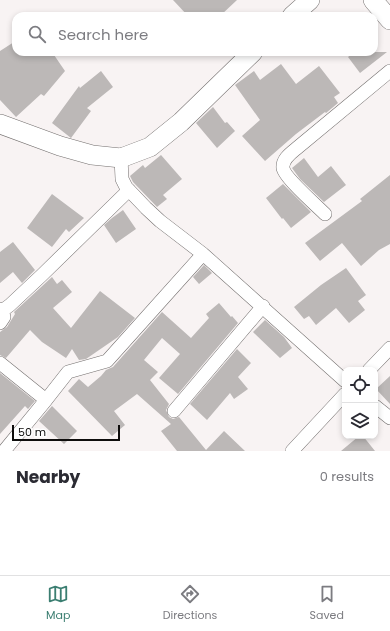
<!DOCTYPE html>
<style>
:root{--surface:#fff;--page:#f7f7f7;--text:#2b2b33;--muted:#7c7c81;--line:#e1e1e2;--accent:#3b7e71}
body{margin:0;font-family:Poppins,sans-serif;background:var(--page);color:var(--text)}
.controls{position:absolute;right:12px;bottom:12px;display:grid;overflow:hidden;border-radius:8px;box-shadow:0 2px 6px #0003}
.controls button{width:36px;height:36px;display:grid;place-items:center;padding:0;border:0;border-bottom:1px solid var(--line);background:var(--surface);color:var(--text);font:20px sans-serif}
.scale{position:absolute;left:12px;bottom:10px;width:108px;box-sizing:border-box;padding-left:4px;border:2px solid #0e0d0c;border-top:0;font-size:11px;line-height:14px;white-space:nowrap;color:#0e0d0c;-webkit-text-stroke:3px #fff;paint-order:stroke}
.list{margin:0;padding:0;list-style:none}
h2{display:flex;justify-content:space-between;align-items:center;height:52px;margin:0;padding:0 16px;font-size:17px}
h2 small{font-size:13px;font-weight:400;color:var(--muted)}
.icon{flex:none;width:22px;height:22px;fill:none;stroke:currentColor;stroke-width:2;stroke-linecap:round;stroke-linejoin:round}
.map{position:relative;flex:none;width:390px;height:451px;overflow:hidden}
.search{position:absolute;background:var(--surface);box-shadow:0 2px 6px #0003;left:12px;right:12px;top:12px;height:44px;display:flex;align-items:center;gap:10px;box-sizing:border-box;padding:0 14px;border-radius:12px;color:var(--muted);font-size:15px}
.sheet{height:124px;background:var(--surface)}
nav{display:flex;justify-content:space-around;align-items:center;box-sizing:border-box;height:56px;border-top:1px solid var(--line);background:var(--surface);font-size:11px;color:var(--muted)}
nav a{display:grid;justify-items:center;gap:2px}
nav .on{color:var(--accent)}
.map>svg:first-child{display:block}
.building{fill:#bcb8b7}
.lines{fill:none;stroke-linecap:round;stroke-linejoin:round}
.minor-casing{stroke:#74706f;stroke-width:14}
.secondary-casing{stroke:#74706f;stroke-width:20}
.minor{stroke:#fff;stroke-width:13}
.secondary{stroke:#fff;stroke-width:19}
</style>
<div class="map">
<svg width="390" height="451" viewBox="0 0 390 451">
<rect width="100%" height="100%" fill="#f8f3f3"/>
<path class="building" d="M 173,0 L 237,0 L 220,16 L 188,16 Z
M 14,42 L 16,47 L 16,52 L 52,52 L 65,71 L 44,96 L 41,94 L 16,117 L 0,100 L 0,51 Z
M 354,52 L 387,52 L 360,73 L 348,57 Z
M 281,64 L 296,84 L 319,66 L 340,93 L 334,97 L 338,103 L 326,113 L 325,112 L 296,134 L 265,161 L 242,136 L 260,120 L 235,85 L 254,71 L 260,80 Z
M 101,71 L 113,87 L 87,108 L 91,111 L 71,138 L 52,123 L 79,86 L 80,88 Z
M 213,107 L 225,123 L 227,122 L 235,131 L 217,148 L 196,123 Z
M 161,155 L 182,179 L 163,195 L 167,199 L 157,207 L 133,182 L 130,176 L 143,165 L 145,168 Z
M 304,158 L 318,177 L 331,166 L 346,185 L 324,202 L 300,179 L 292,168 Z
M 390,175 L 390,244 L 379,250 L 361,266 L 342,243 L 320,261 L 305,243 L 362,201 L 360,199 Z
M 283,184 L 311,212 L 291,228 L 283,218 L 282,219 L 266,198 Z
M 52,194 L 84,218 L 69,232 L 66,229 L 52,247 L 27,228 Z
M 123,210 L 136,229 L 116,243 L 104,225 L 112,218 Z
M 13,242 L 35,270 L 22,283 L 13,272 L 0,283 L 0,252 Z
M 204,265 L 212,273 L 199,284 L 193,277 Z
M 346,268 L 366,295 L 358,301 L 365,310 L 349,323 L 336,308 L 316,325 L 309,316 L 304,319 L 294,307 L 321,285 Z
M 52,277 L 57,284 L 62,280 L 72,292 L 53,308 L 71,328 L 100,291 L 135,318 L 118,337 L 86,359 L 79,360 L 72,349 L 66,358 L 42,342 L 30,330 L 6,358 L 0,355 L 0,332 L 7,327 L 15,314 L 14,312 Z
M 219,303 L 231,317 L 232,316 L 238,323 L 178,394 L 159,378 L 180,354 L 162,338 L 144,360 L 158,372 L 150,380 L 169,404 L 166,410 L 169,417 L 173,419 L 179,417 L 206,450 L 224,431 L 245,451 L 177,451 L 161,431 L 171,424 L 137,394 L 114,411 L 125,425 L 112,436 L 68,391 L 79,379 L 88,387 L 101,376 L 106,370 L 113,367 L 162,312 L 191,338 L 209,318 L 206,314 Z
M 265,320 L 284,337 L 292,348 L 280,358 L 253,332 Z
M 237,349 L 251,363 L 238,377 L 248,389 L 234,399 L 230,393 L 207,420 L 190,404 Z
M 0,373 L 35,401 L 28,409 L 25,406 L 0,434 Z
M 390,376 L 390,404 L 376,389 Z
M 52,406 L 77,431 L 64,444 L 39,421 Z
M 359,436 L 363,436 L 375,451 L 341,451 Z"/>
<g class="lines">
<defs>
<path id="minor" d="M 121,158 L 122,179 L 126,187 L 146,208 L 160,221 L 203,254 L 345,381
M 325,214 C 317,206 284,177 283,168 C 282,159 291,153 297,148 L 390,71
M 0,309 L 2,311 L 4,317 L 0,323
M 2,311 L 10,305 L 42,275 L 129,190
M 0,363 L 46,400 L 68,372 L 107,361 L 203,254
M 369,370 L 390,348
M 375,406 L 390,418
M 174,411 L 263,306
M 4,451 L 46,400
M 292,451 L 345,394"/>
<path id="secondary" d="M 373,0 L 390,20
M 292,16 L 310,0
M 0,124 L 60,146 L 92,155 L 121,158 L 150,147 L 181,122 L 253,52"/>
</defs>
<use href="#minor" class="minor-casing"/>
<use href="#secondary" class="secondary-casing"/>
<use href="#minor" class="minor"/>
<use href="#secondary" class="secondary"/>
</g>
</svg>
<div class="controls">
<button><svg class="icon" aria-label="locate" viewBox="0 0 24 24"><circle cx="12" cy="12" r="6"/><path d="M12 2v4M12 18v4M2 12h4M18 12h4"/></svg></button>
<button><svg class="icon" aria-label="layers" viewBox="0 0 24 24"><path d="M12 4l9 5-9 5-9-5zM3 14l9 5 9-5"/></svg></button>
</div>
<div class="scale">50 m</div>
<div class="search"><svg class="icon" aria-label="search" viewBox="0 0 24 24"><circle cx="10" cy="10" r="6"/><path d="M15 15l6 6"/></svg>Search here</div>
</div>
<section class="sheet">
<h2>Nearby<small>0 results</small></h2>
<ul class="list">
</ul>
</section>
<nav>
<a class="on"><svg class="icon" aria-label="map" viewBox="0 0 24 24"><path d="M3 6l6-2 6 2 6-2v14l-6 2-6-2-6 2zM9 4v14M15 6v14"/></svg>Map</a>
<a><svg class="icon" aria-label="directions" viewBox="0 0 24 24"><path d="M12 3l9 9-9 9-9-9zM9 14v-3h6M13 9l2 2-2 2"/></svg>Directions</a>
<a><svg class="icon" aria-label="saved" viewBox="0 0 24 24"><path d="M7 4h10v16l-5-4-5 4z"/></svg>Saved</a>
</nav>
